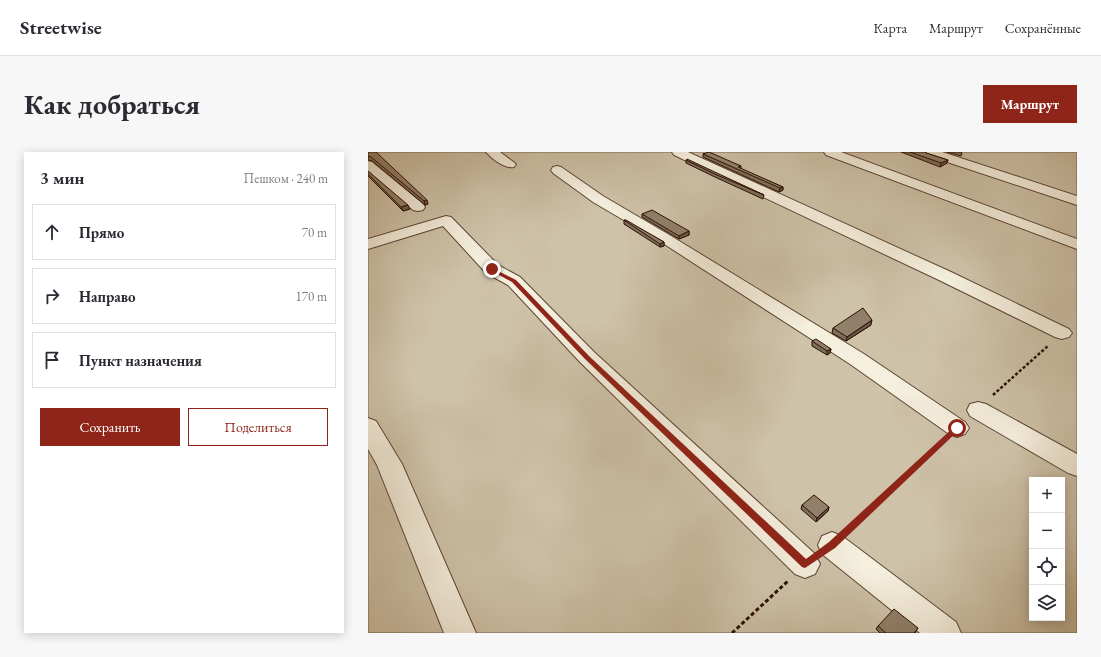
<!DOCTYPE html>
<html lang="ru">
<meta charset="utf-8">
<style>
:root{--surface:#fff;--page:#f7f7f7;--text:#2b2b33;--muted:#7c7c81;--line:#e1e1e2;--accent:#8f2418}
body{margin:0;font-family:"EB Garamond",serif;background:var(--page);color:var(--text)}
.controls{position:absolute;right:12px;bottom:12px;display:grid;overflow:hidden;border-radius:0px;box-shadow:0 2px 10px #0003}
.controls button{width:36px;height:36px;display:grid;place-items:center;padding:0;border:0;border-bottom:1px solid var(--line);background:var(--surface);color:var(--text);font:20px sans-serif}
.stop{position:absolute;width:12px;height:12px;margin:-9px;border:3px solid #8f2418;border-radius:50%;background:#fff}
.stop.end{background:#8f2418;border-color:#fff;box-shadow:0 1px 4px #0008}
.list{margin:0;padding:0;list-style:none}
h2{display:flex;justify-content:space-between;align-items:center;height:52px;margin:0;padding:0 16px;font-size:17px}
h2 small{font-size:13px;font-weight:400;color:var(--muted)}
.list li{display:grid;grid-template-columns:26px 1fr auto;gap:12px;align-items:center;box-sizing:border-box;height:56px;margin:0 8px 8px;padding:0 8px;border:1px solid var(--line);border-radius:0px}
.list b{display:block;font-size:15px;white-space:nowrap}
.list em{font-size:13px;font-style:normal;color:var(--muted)}
.actions{display:flex;gap:8px;padding:12px 16px}
.actions a{flex:1;padding:9px 0;border:1px solid var(--accent);border-radius:0px;text-align:center;font-size:14px;color:var(--accent)}
.actions .main{background:var(--accent);color:#fff}
.icon{flex:none;width:22px;height:22px;fill:none;stroke:currentColor;stroke-width:2;stroke-linecap:round;stroke-linejoin:round}
.map{position:relative;flex:none;width:709px;height:481px;overflow:hidden;border-radius:0px}
header{display:flex;align-items:center;gap:24px;box-sizing:border-box;height:56px;padding:0 20px;background:var(--surface);border-bottom:1px solid var(--line)}
header strong{font-size:19px}
nav{display:flex;gap:22px;margin-inline-start:auto;font-size:14px}
.intro{display:flex;align-items:center;justify-content:space-between;box-sizing:border-box;height:96px;padding:0 24px}
h1{margin:0;font-size:28px}
.button{padding:10px 18px;border-radius:0px;background:var(--accent);color:#fff;font-size:14px;font-weight:700}
main{display:flex;gap:24px;padding:0 24px}
aside{flex:1;background:var(--surface);border-radius:0px;box-shadow:0 2px 10px #0003}
.map>svg:first-child{display:block}
.green{fill:#cec2a9;stroke:#7c6854;fill-rule:evenodd}
.lines{fill:none;stroke-linecap:round;stroke-linejoin:round}
.minor-casing{stroke:#5c4433;stroke-width:2}
.path-far1{stroke:#2b0e00;stroke-width:2.5;stroke-dasharray:3 2;stroke-linecap:butt}
.path{stroke:#2b0e00;stroke-width:3;stroke-dasharray:4 2.5;stroke-linecap:butt}
.minor{fill:#f5efde;fill-rule:evenodd}
.wall{fill:#7d6d5b;stroke:#2b0e00}
.shaded-wall{fill:#66594a;stroke:#2b0e00}
.building{fill:#917f6a;stroke:#2b0e00}
.route{fill:#8f2418}
</style>
<header>
<strong>Streetwise</strong>
<nav><a>Карта</a><a>Маршрут</a><a>Сохранённые</a></nav>
</header>
<div class="intro"><h1>Как добраться</h1><a class="button">Маршрут</a></div>
<main>
<aside>
<h2>3 мин<small>Пешком · 240 m</small></h2>
<ul class="list">
<li><svg class="icon" aria-label="ahead" viewBox="0 0 24 24"><path d="M12 20V5M6 11l6-6 6 6"/></svg><div><b>Прямо</b></div><em>70 m</em></li>
<li><svg class="icon" aria-label="right" viewBox="0 0 24 24"><path d="M7 20v-9h11M14 6l5 5-5 5"/></svg><div><b>Направо</b></div><em>170 m</em></li>
<li><svg class="icon" aria-label="arrive" viewBox="0 0 24 24"><path d="M6 21V4h12l-3 4 3 4H6"/></svg><div><b>Пункт назначения</b></div></li>
</ul>
<div class="actions"><a class="main">Сохранить</a><a>Поделиться</a></div>
</aside>
<div class="map">
<svg width="709" height="481" viewBox="0 0 709 481">
<rect width="100%" height="100%" fill="#efe7cc"/>
<filter id="stains"><feTurbulence type="fractalNoise" baseFrequency=".005" numOctaves="4"/><feColorMatrix values="0 0 0 0 .2 0 0 0 0 .09 0 0 0 0 .02 0 0 0 .5 -.17"/></filter>
<radialGradient id="worn" r=".72"><stop offset=".6" stop-color="#630" stop-opacity="0"/><stop offset="1" stop-color="#630" stop-opacity=".3"/></radialGradient>
<path class="green" d="M 0,0 L 709,0 L 709,481 L 0,481 ZM 664,328 L 694,328 L 694,466 L 664,466 Z"/>
<g class="lines">
<defs>
<path id="minor" d="M 118,0 L 132,0 L 148,12 L 146,15 C 137,17 124,7 118,0 Z
M 304,0 L 320,0 L 583,120 L 701,177 L 704,181 L 701,185 L 694,187 L 687,185 L 571,128 L 306,3 Z
M 456,0 L 473,0 L 709,87 L 709,97 L 458,3 Z
M 556,0 L 574,0 L 709,44 L 709,53 L 558,3 Z
M 0,9 L 4,10 L 55,52 L 57,55 L 55,58 L 50,59 L 45,58 L 0,19 Z
M 189,14 L 193,15 L 235,44 L 303,84 L 496,202 L 597,270 L 601,276 L 597,282 L 589,285 L 581,282 L 482,212 L 293,90 L 225,50 L 185,21 L 183,18 L 185,15 Z
M 78,64 L 83,65 L 130,113 L 152,125 L 226,200 L 447,402 L 452,412 L 447,422 L 437,426 L 427,422 L 212,210 L 140,133 L 118,121 L 75,74 L 0,97 L 0,87 Z
M 610,250 L 618,252 L 709,302 L 709,324 L 700,321 L 602,264 L 599,258 L 602,252 Z
M 0,266 L 8,269 L 34,312 L 108,481 L 76,481 L 9,313 L 0,297 Z
M 464,380 L 474,384 L 588,470 L 593,481 L 552,481 L 454,402 L 450,393 L 454,384 Z"/>
</defs>
<use href="#minor" class="minor-casing"/>
<path class="path-far1" d="M 625,243 L 681,193
M 550,313 L 575,290"/>
<path class="path" d="M 482,377 L 551,312
M 364,481 L 420,429"/>
<use href="#minor" class="minor"/>
</g>
<path class="wall" d="M 0,0 L 60,52 L 57,53 L 4,9 L 0,8 Z
M 533,0 L 558,0 L 558,1 L 580,8 L 579,11 L 572,15 Z
M 579,0 L 593,0 L 594,1 L 593,4 Z
M 335,2 L 373,14 L 373,17 L 415,35 L 415,38 L 411,40 L 335,5 Z
M 318,8 L 396,43 L 395,47 L 349,26 L 318,11 Z
M 0,19 L 42,57 L 35,59 L 0,24 Z
M 274,62 L 321,79 L 321,83 L 311,87 L 274,65 Z
M 256,68 L 296,90 L 296,94 L 292,95 L 256,72 Z
M 503,173 L 478,189 L 464,181 L 465,176 Z
M 444,189 L 463,197 L 462,201 L 459,203 L 444,194 Z
M 434,353 L 461,355 L 460,359 L 448,370 L 433,357 Z
M 510,474 L 550,476 L 547,481 L 512,481 L 508,477 Z"/>
<path class="shaded-wall" d="M 580,8 L 579,11 L 572,15 L 573,11 Z
M 415,35 L 415,38 L 411,40 L 412,36 Z
M 59,48 L 60,52 L 57,53 L 56,49 Z
M 40,53 L 42,57 L 35,59 L 33,55 Z
M 321,79 L 321,83 L 311,87 L 311,84 Z
M 296,90 L 296,94 L 292,95 L 292,92 Z
M 504,168 L 503,173 L 478,189 L 479,185 Z
M 463,197 L 462,201 L 459,203 L 459,199 Z
M 461,355 L 460,359 L 448,370 L 449,366 Z"/>
<path class="building" d="M 0,0 L 8,0 L 59,48 L 56,49 L 3,5 L 0,4 Z
M 341,0 L 373,14 L 370,15 L 415,35 L 412,36 L 335,2 Z
M 542,0 L 558,0 L 558,1 L 580,8 L 573,11 Z
M 319,7 L 396,43 L 349,23 L 318,8 Z
M 0,19 L 40,53 L 33,55 L 0,22 Z
M 284,58 L 321,79 L 311,84 L 274,62 Z
M 256,68 L 258,68 L 296,90 L 292,92 Z
M 495,156 L 504,168 L 479,185 L 465,176 Z
M 448,187 L 463,197 L 459,199 L 444,189 Z
M 446,343 L 461,355 L 449,366 L 434,353 Z
M 526,457 L 550,476 L 546,481 L 518,481 L 510,474 Z"/>
<path class="route" d="M 124,116 L 148,128 L 221,204 L 438,407 L 461,390 L 587,274 L 589,273 L 593,276 L 467,396 L 437,416 L 434,415 L 217,207 L 144,130 L 122,118 Z"/>
<rect width="100%" height="100%" filter="url(#stains)"/>
<rect width="100%" height="100%" fill="url(#worn)"/>
</svg>
<div class="controls">
<button>+</button>
<button>−</button>
<button><svg class="icon" aria-label="locate" viewBox="0 0 24 24"><circle cx="12" cy="12" r="6"/><path d="M12 2v4M12 18v4M2 12h4M18 12h4"/></svg></button>
<button><svg class="icon" aria-label="layers" viewBox="0 0 24 24"><path d="M12 4l9 5-9 5-9-5zM3 14l9 5 9-5"/></svg></button>
</div>
<div class="stop" style="left:589px;top:276px"></div>
<div class="stop end" style="left:124px;top:117px"></div>
</div>
</main>
